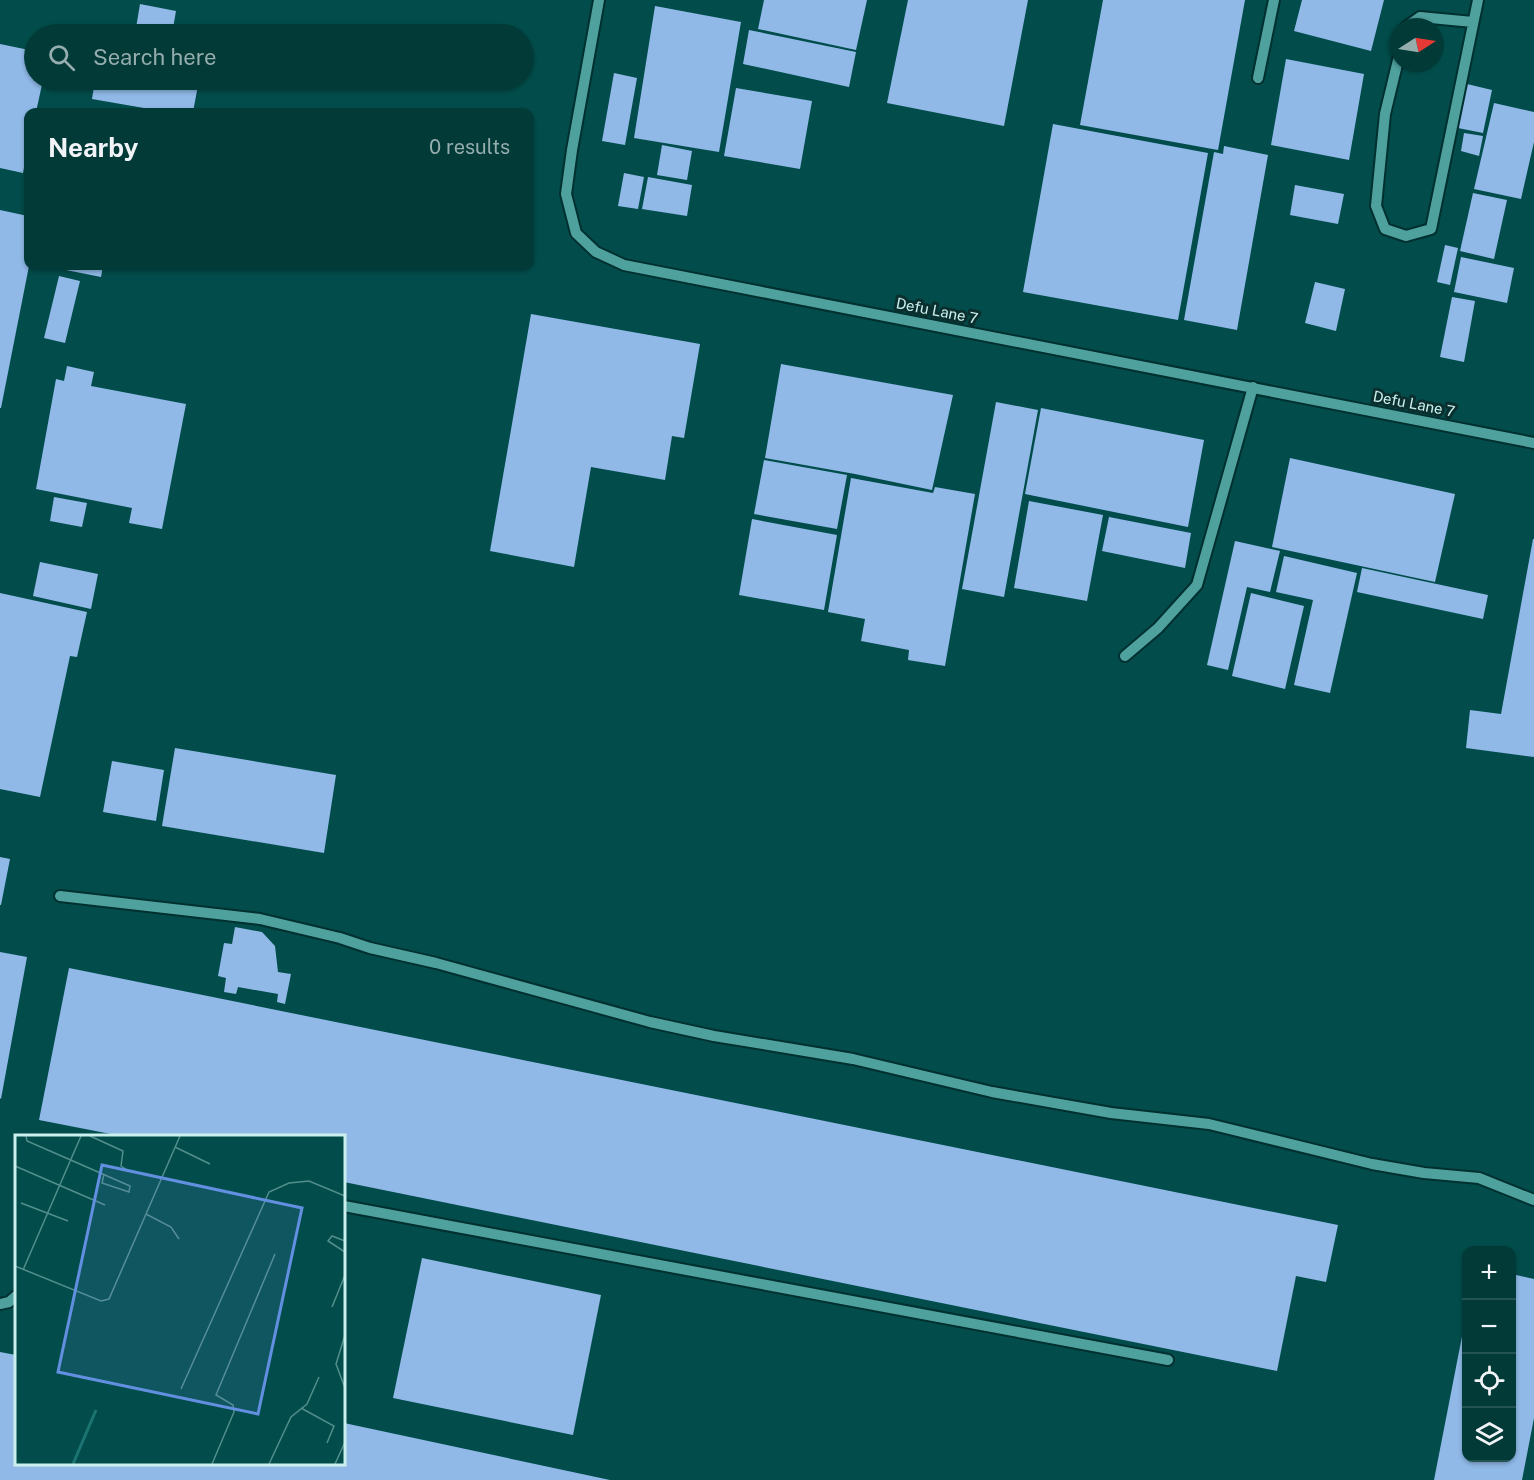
<!DOCTYPE html>
<meta charset="utf-8">
<style>
:root{--surface:#023a38;--page:#104543;--text:#f1f3f6;--muted:#96adae;--line:#235453}
body{margin:0;font-family:"Public Sans",sans-serif;background:var(--page);color:var(--text)}
.controls{position:absolute;right:18px;bottom:18px;display:grid;overflow:hidden;border-radius:12px;box-shadow:0 2px 4px #0004}
.controls button{width:54px;height:54px;display:grid;place-items:center;padding:0;border:0;border-bottom:2px solid var(--line);background:var(--surface);color:var(--text);font:30px sans-serif}
.compass{position:absolute;left:1390px;top:18px;width:54px;height:54px;border-radius:50%;background:var(--surface);box-shadow:0 2px 4px #0004;rotate:78deg}
.list{margin:0;padding:0;list-style:none}
h2{display:flex;justify-content:space-between;align-items:center;height:78px;margin:0;padding:0 24px;font-size:26px}
h2 small{font-size:20px;font-weight:400;color:var(--muted)}
.icon{flex:none;width:33px;height:33px;fill:none;stroke:currentColor;stroke-width:2;stroke-linecap:round;stroke-linejoin:round}
.map{position:relative;flex:none;width:1534px;height:1480px;overflow:hidden}
.search{position:absolute;background:var(--surface);box-shadow:0 2px 4px #0004;left:24px;top:24px;width:510px;height:66px;display:flex;align-items:center;gap:15px;box-sizing:border-box;padding:0 21px;border-radius:33px;color:var(--muted);font-size:22px}
.panel{position:absolute;background:var(--surface);box-shadow:0 2px 4px #0004;left:24px;top:108px;width:510px;height:162px;border-radius:12px}
.map>svg:first-child{display:block}
.building{fill:#90b9e8}
.lines{fill:none;stroke-linecap:round;stroke-linejoin:round}
.minor-casing{stroke:#00302f;stroke-width:14}
.minor{stroke:#4fa19e;stroke-width:10}
.labels{text-anchor:middle;stroke-width:6;stroke-linejoin:round;paint-order:stroke}
.street-label{font-size:15px;fill:#c9f0ed;stroke:#0b2f2e}
.inset-river{fill:none;stroke:#1b7471;stroke-width:3}
.inset-road{fill:none;stroke:#528e8c;stroke-width:1.5}
.view{fill:#628fe0;fill-opacity:0.15;stroke:#628fe0;stroke-width:3}
.inset-edge{fill:none;stroke:#c9f0ed;stroke-width:3}
</style>
<div class="map">
<svg width="1534" height="1480" viewBox="0 0 1534 1480">
<rect width="100%" height="100%" fill="#024d4b"/>
<path class="building" d="M 764,0 L 867,0 L 856,50 L 758,29 Z
M 908,0 L 1028,0 L 1004,126 L 887,103 Z
M 1103,0 L 1245,0 L 1218,150 L 1080,125 Z
M 1302,0 L 1384,0 L 1371,51 L 1294,31 Z
M 140,4 L 176,11 L 172,34 L 135,34 Z
M 655,6 L 741,22 L 719,152 L 634,138 Z
M 749,30 L 856,52 L 849,87 L 743,64 Z
M 0,44 L 34,51 L 34,80 L 43,80 L 36,112 L 28,112 L 28,147 L 23,173 L 0,168 Z
M 1286,59 L 1364,74 L 1349,160 L 1271,145 Z
M 614,73 L 637,78 L 625,145 L 602,141 Z
M 95,80 L 199,80 L 193,112 L 167,112 L 92,99 Z
M 1467,84 L 1492,90 L 1483,133 L 1458,128 Z
M 736,88 L 812,101 L 800,169 L 724,156 Z
M 1494,103 L 1534,112 L 1534,142 L 1521,199 L 1474,189 Z
M 1053,124 L 1208,153 L 1178,320 L 1023,292 Z
M 1464,133 L 1483,136 L 1479,156 L 1461,151 Z
M 662,145 L 692,151 L 687,180 L 657,175 Z
M 1224,146 L 1268,155 L 1237,330 L 1184,320 L 1214,152 L 1223,154 Z
M 624,173 L 644,177 L 638,209 L 618,206 Z
M 648,177 L 692,185 L 687,216 L 642,209 Z
M 1295,185 L 1344,194 L 1338,224 L 1290,215 Z
M 1473,193 L 1507,200 L 1494,259 L 1460,251 Z
M 0,210 L 28,216 L 29,266 L 1,408 L 0,408 Z
M 1445,245 L 1458,248 L 1450,285 L 1437,282 Z
M 1461,257 L 1514,268 L 1507,303 L 1454,292 Z
M 61,266 L 103,266 L 101,277 L 61,269 Z
M 59,276 L 80,281 L 65,343 L 44,338 Z
M 1315,282 L 1345,289 L 1336,331 L 1305,323 Z
M 1452,297 L 1475,301 L 1464,362 L 1440,357 Z
M 531,314 L 700,344 L 684,438 L 672,436 L 665,480 L 591,467 L 574,567 L 490,551 Z
M 781,364 L 953,395 L 932,490 L 855,474 L 765,458 Z
M 67,366 L 94,372 L 91,386 L 186,404 L 162,529 L 129,523 L 132,508 L 36,489 L 56,379 L 64,381 Z
M 996,402 L 1038,410 L 1004,597 L 962,589 Z
M 1041,408 L 1204,440 L 1188,527 L 1025,494 Z
M 1290,458 L 1455,494 L 1435,582 L 1272,547 Z
M 764,460 L 847,475 L 837,529 L 754,514 Z
M 851,478 L 933,493 L 935,487 L 975,494 L 945,666 L 908,660 L 909,650 L 861,641 L 865,619 L 828,612 Z
M 54,497 L 87,503 L 82,527 L 50,521 Z
M 1029,501 L 1103,515 L 1087,601 L 1014,588 Z
M 1109,517 L 1191,533 L 1185,568 L 1102,551 Z
M 752,519 L 837,535 L 824,610 L 739,595 Z
M 1533,539 L 1534,539 L 1534,757 L 1466,748 L 1470,710 L 1501,714 Z
M 1235,541 L 1280,551 L 1270,592 L 1247,587 L 1228,670 L 1207,665 Z
M 1284,556 L 1357,573 L 1330,693 L 1294,685 L 1313,600 L 1276,592 Z
M 40,562 L 98,574 L 91,609 L 33,596 Z
M 1362,568 L 1488,595 L 1483,619 L 1357,592 Z
M 0,593 L 87,612 L 77,657 L 70,656 L 40,797 L 0,789 Z
M 1251,593 L 1304,606 L 1285,689 L 1232,676 Z
M 175,748 L 336,775 L 324,853 L 162,826 Z
M 112,761 L 164,770 L 156,821 L 103,812 Z
M 0,857 L 10,859 L 1,905 L 0,905 Z
M 235,927 L 262,932 L 275,946 L 278,972 L 291,974 L 285,1004 L 277,1002 L 278,994 L 238,987 L 236,994 L 224,992 L 226,978 L 218,976 L 224,943 L 232,944 Z
M 0,952 L 27,957 L 1,1099 L 0,1098 Z
M 69,968 L 1338,1225 L 1326,1282 L 1296,1276 L 1277,1371 L 344,1182 L 344,1136 L 121,1136 L 39,1120 Z
M 422,1258 L 601,1295 L 573,1435 L 393,1398 Z
M 1512,1274 L 1534,1279 L 1534,1418 L 1522,1480 L 1434,1480 L 1465,1321 L 1466,1321 L 1466,1458 L 1512,1458 Z
M 0,1352 L 16,1355 L 16,1464 L 344,1464 L 344,1423 L 610,1480 L 0,1480 Z"/>
<g class="lines">
<defs>
<path id="minor" d="M 599,0 L 572,150 L 566,194 L 576,233 L 596,252 L 624,265 L 1534,443
M 1406,27 L 1420,17 L 1473,22
M 1399,56 L 1385,114 L 1376,206 L 1385,229 L 1406,236 L 1431,229 L 1478,0
M 1258,78 L 1274,0
M 1125,656 L 1158,628 L 1197,585 L 1253,387
M 60,896 L 260,919 L 340,938 L 370,948 L 436,963 L 650,1022 L 714,1036 L 853,1059 L 992,1092 L 1111,1113 L 1209,1124 L 1372,1164 L 1424,1173 L 1479,1178 L 1534,1200
M 344,1206 L 1168,1360
M 0,1304 L 9,1302 L 16,1296"/>
</defs>
<use href="#minor" class="minor-casing"/>
<use href="#minor" class="minor"/>
</g>
<g class="labels">
<g class="street-label">
<text transform="translate(937 311) rotate(11)" y="5">Defu Lane 7</text>
<text transform="translate(1414 404) rotate(11)" y="5">Defu Lane 7</text>
</g>
</g>
<g transform="translate(15 1135)">
<rect width="330" height="330" fill="#024d4b"/>
<path class="inset-river" d="M 58,329 L 81,275"/>
<path class="inset-road" d="M 11,1 L 12,6 L 58,26 L 115,51 L 114,57 L 87,48 L 89,39M 75,1 L 108,16 L 106,31 L 112,35M 160,12 L 195,29M 0,31 L 90,70M 6,68 L 53,86M 131,79 L 156,92 L 164,104M 330,106 L 317,101 L 313,106 L 330,117M 0,131 L 86,166 L 94,164 L 165,1M 8,135 L 66,1M 317,172 L 330,140M 330,200 L 321,229 L 330,253M 166,254 L 254,57 L 274,48 L 294,46 L 330,61M 286,273 L 319,291 L 312,308M 197,329 L 219,277 L 218,270 L 201,260 L 260,119M 254,329 L 276,282 L 292,269 L 304,242M 320,329 L 330,307"/>
<path class="view" d="M 87,30 L 287,73 L 243,279 L 43,237 Z"/>
<rect width="330" height="330" class="inset-edge"/>
</g>
</svg>
<div class="controls">
<button>+</button>
<button>−</button>
<button><svg class="icon" aria-label="locate" viewBox="0 0 24 24"><circle cx="12" cy="12" r="6"/><path d="M12 2v4M12 18v4M2 12h4M18 12h4"/></svg></button>
<button><svg class="icon" aria-label="layers" viewBox="0 0 24 24"><path d="M12 4l9 5-9 5-9-5zM3 14l9 5 9-5"/></svg></button>
</div>
<svg class="compass" viewBox="-18 -18 36 36"><path d="M0-13l5 13h-10z" fill="#e53935"/><path d="M0 13l5-13h-10z" fill="#96adae"/></svg>
<div class="search"><svg class="icon" aria-label="search" viewBox="0 0 24 24"><circle cx="10" cy="10" r="6"/><path d="M15 15l6 6"/></svg>Search here</div>
<section class="panel">
<h2>Nearby<small>0 results</small></h2>
<ul class="list">
</ul>
</section>
</div>
